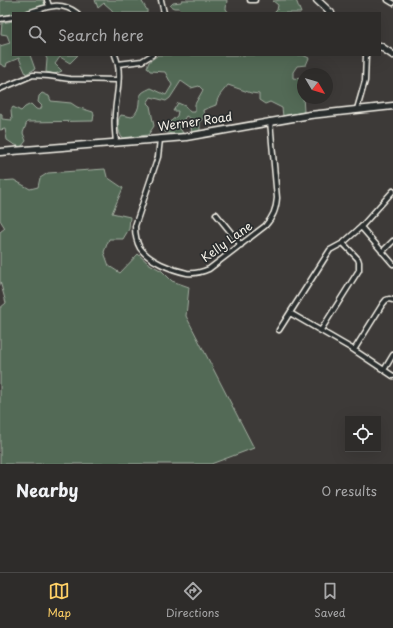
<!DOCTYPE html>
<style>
:root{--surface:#2e2c2a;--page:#3a3836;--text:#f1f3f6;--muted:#a7a7a8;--line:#494847;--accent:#ffd166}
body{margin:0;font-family:"Playpen Sans",sans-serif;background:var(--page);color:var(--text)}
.controls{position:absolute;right:12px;bottom:12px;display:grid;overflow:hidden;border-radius:0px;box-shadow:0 4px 16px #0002}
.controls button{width:36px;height:36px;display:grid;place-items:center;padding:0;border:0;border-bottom:1px solid var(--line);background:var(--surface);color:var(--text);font:20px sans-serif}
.compass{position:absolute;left:297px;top:68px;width:36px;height:36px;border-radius:50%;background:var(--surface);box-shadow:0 4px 16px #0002;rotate:128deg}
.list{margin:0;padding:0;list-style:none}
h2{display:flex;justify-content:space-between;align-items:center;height:52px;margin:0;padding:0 16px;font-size:17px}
h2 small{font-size:13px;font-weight:400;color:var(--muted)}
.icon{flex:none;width:22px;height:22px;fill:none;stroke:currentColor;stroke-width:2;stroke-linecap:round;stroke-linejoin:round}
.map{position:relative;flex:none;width:393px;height:464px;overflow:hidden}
.search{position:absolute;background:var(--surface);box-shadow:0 4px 16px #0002;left:12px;right:12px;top:12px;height:44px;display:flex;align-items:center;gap:10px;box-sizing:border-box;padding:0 14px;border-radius:0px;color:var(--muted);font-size:15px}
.sheet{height:108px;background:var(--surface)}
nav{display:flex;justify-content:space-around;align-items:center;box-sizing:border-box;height:56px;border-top:1px solid var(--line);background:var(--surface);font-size:11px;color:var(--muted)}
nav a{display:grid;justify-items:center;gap:2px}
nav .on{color:var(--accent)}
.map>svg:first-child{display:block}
.green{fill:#526a57;stroke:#a3aea0}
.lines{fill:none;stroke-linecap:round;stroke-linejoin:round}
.street-casing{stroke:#f4f1e8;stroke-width:7}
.secondary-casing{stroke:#f4f1e8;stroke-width:9}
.street{stroke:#2a2d2e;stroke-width:4}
.secondary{stroke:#2a2d2e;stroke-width:6}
.labels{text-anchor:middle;stroke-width:3.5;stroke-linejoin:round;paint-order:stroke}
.street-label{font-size:12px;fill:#f4f1e8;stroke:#2a2d2e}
</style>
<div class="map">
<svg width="393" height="464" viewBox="0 0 393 464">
<rect width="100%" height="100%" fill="#3d3a38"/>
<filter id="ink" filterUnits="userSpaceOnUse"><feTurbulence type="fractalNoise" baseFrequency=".025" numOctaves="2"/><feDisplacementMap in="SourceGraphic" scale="8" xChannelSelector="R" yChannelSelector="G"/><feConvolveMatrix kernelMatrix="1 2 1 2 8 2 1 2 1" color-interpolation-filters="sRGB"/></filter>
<g filter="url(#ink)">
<path class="green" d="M 0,0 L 43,0 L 45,5 L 21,13 L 13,13 L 13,15 L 0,17 Z
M 95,0 L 141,0 L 147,10 L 147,13 L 113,13 L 112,10 L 104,3 L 98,8 Z
M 182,0 L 227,0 L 226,9 L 229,13 L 183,13 L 179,8 L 174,8 L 170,6 L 173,3 L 181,2 Z
M 282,0 L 296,0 L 301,13 L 274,13 L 277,10 L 278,5 L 273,1 Z
M 13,21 L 13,55 L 30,55 L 35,69 L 26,74 L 19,58 L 7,63 L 6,67 L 0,64 L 0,46 L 10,43 L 7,35 L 1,34 L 2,23 Z
M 45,55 L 78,55 L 70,63 L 60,57 L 55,64 L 62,71 L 55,74 L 46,72 L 47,59 Z
M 158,55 L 303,55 L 309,58 L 306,65 L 297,66 L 293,72 L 293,78 L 302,79 L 304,112 L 283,116 L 282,108 L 270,102 L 265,104 L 259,100 L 259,94 L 251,93 L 228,85 C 222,93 218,95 216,105 L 203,110 L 204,117 L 200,122 L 200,130 L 197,132 L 192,133 L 191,127 L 195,121 L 186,116 L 179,127 L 183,133 L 175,135 L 165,132 L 165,126 L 177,116 L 178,111 L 173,111 L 178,103 L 185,106 L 190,112 L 195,112 L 195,104 L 203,90 L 199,86 L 191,88 L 181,81 L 170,98 L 166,101 L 151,97 L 147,103 L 150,106 L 154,126 L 148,135 L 122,138 C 118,131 116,121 121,115 L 132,117 C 143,107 136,100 142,93 C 144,91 149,89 151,88 L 166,95 L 172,85 L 165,72 L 150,71 L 147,67 L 149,62 Z
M 42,93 L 49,96 L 51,101 L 71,103 L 77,107 L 93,112 L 94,114 L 93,121 L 27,122 L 23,133 L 26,141 L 21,147 L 13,144 L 7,140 L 5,129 L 0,130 L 0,113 L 2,114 L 2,119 L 12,120 L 11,110 L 13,107 L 21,111 L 25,107 L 31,104 L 36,109 L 40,110 L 42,106 L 38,102 L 39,96 Z
M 105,169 L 107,177 L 123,188 L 112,213 L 130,217 L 129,229 L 123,239 L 109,239 L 104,252 L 109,266 L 120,273 L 138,254 L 148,263 L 162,271 L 172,281 L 189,287 L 186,316 L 254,448 L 211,464 L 0,464 L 0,308 L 6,303 L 0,281 L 0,232 L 5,228 L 0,220 L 0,181 L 14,180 L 30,189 L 38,187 L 40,178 L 48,173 Z"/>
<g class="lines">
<defs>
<path id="street" d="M 47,0 L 49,6
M 161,0 L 164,13
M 250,0 L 255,0
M 388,0 L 393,3
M 28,13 C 47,7 60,0 77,13
M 0,19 L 13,17
M 115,55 C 123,73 116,95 115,114 C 114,123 115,133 116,142
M 118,64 L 142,61 L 152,55
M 0,89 L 33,75 L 49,76 L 70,79 L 118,80
M 357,109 L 365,81 L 366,55
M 160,139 L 158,157 L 135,226 C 135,234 136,241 140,248 C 149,261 172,270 187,273 C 195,274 202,272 209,269 L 265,226 C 273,217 276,210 277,198 L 270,121
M 216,214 L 241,245
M 361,227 L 393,264
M 382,252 L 393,241
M 290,313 L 354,350 L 393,376
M 279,330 L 330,250 L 343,243 L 361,227 L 393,191
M 321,330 L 359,270 L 359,262 L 358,259 L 343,243
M 354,350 L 382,305 L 386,300 L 389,299 L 393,300
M 384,370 L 393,355"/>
<path id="secondary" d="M 317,0 L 331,13
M 380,46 L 393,55
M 0,152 L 186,137 L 310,115 L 393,106"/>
</defs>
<use href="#street" class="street-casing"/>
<use href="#secondary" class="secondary-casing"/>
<use href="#street" class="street"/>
<use href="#secondary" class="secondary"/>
</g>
</g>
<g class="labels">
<g class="street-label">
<text transform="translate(195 122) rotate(-8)" y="4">Werner Road</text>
<text transform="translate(227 242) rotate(-36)" y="4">Kelly Lane</text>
</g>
</g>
</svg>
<div class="controls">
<button><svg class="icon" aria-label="locate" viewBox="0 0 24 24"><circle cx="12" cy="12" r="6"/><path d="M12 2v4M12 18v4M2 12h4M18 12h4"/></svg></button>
</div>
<svg class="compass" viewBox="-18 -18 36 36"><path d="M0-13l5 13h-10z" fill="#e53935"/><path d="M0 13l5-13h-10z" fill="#a7a7a8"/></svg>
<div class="search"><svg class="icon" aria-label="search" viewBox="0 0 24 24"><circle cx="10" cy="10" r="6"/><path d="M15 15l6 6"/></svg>Search here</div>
</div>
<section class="sheet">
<h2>Nearby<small>0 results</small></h2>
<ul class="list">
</ul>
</section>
<nav>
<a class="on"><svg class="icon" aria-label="map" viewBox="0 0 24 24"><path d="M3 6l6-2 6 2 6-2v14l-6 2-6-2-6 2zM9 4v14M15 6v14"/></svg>Map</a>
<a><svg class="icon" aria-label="directions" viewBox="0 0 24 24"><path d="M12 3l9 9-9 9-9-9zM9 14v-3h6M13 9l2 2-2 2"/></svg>Directions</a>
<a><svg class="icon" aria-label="saved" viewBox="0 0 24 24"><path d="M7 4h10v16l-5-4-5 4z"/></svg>Saved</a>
</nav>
